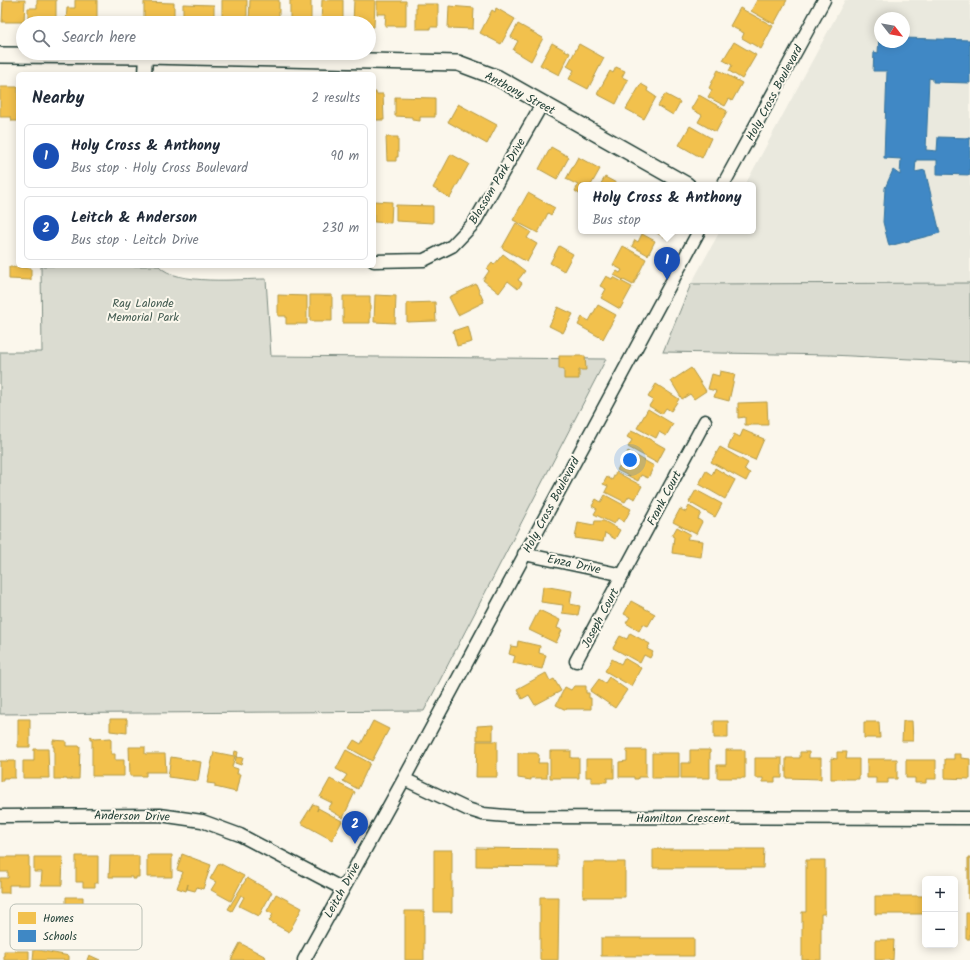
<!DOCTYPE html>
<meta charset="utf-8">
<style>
:root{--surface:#fff;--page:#f6f6f7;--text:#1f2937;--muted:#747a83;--line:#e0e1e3;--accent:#ea580c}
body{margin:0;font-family:Kalam,sans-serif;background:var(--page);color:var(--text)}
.controls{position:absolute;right:12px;bottom:12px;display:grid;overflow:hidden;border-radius:6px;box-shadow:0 2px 10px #0003}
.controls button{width:36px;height:36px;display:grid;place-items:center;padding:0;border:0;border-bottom:1px solid var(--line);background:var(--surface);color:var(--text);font:20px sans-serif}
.compass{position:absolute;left:874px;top:12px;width:36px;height:36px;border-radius:50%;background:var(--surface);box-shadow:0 2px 10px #0003;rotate:121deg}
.you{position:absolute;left:630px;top:460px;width:14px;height:14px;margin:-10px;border:3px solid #fff;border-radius:50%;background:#1a73e8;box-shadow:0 0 0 6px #1a73e833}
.badge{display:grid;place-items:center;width:26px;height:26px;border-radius:50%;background:var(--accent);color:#fff;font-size:13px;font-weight:700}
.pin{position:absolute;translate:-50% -33px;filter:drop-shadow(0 1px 2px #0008)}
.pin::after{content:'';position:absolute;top:21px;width:14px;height:12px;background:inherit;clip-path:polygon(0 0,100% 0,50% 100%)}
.popup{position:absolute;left:578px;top:182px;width:178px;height:52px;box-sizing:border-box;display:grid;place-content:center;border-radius:6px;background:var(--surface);filter:drop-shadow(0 1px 3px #0005);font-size:13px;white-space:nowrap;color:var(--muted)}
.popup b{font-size:15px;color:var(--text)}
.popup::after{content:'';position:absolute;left:50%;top:100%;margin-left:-8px;border:8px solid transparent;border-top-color:var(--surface)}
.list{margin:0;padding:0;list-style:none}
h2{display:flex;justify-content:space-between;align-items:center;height:52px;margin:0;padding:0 16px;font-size:17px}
h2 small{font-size:13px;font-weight:400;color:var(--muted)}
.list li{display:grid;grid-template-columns:26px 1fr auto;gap:12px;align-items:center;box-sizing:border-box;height:64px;margin:0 8px 8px;padding:0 8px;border:1px solid var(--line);border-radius:6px}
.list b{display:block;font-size:15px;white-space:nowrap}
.list p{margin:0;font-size:13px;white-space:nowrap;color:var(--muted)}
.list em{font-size:13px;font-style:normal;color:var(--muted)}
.icon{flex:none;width:22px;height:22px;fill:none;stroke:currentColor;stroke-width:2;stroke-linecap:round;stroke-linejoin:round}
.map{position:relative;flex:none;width:970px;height:960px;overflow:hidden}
.search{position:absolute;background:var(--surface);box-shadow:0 2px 10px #0003;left:16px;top:16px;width:360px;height:44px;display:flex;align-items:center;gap:10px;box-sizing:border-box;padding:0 14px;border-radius:22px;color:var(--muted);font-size:15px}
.panel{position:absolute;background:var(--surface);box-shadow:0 2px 10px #0003;left:16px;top:72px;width:360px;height:196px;border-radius:6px}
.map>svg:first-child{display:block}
.built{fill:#eae9de;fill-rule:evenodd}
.green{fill:#dbdcd1;stroke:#7d8c82}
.homes{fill:#f2c14e;stroke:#b39946}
.schools{fill:#3f88c5;stroke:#35729a}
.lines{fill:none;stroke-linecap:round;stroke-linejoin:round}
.minor-casing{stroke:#1f3d34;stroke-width:15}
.tertiary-casing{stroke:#1f3d34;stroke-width:18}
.minor{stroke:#fbf7ec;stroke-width:12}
.tertiary{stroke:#fbf7ec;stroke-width:15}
.labels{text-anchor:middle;stroke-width:4;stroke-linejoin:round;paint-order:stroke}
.street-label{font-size:12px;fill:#1f3d34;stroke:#fbf7ec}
.park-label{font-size:12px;fill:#455d53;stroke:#fbf7ec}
.key{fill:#fbf7ec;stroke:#b9bfb5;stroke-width:1}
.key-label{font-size:11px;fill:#1f3d34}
</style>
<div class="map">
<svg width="970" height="960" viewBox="0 0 970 960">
<rect width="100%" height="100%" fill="#fbf7ec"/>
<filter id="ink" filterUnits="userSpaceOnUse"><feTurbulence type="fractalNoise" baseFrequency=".025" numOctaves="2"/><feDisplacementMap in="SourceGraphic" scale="8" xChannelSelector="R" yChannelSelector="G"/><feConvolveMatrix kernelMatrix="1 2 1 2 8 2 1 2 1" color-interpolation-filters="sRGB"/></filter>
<g filter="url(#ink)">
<path class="built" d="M 845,0 L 970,0 L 970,283 L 691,284 L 720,231 L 753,231 L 753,185 L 745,185 ZM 880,18 L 904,18 L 904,42 L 880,42 Z"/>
<path class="green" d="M 41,266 L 159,266 C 177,286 239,279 266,279 L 271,356 L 606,359 L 424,711 L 0,714 L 0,352 L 42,352 Z
M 970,283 L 970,362 L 831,355 L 663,352 L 691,284 Z"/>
<path class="homes" d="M 3,0 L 25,0 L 24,22 L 2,22 Z
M 37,0 L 56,0 L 56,23 L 28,23 L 28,8 L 37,8 Z
M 75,0 L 97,0 L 97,23 L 66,23 L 67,8 L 75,8 Z
M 222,0 L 247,0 L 247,23 L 222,23 Z
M 250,0 L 279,0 L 279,23 L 249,23 Z
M 290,0 L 311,0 L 311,23 L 290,23 Z
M 322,0 L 343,0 L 343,23 L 321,23 Z
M 354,0 L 375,0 L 374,27 L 369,27 L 369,23 L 353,23 Z
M 757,0 L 787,0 L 774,24 L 751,11 Z
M 377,1 L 406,1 L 406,26 L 385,26 L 386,14 L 377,14 Z
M 144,2 L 174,3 L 174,23 L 144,23 Z
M 183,4 L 214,5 L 214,23 L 183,23 Z
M 416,4 L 438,4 L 438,27 L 430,27 L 430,29 L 416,29 Z
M 449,6 L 474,8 L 473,29 L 448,28 Z
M 496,8 L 515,19 L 501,44 L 480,33 L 492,10 L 495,12 Z
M 740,8 L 773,26 L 761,49 L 742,38 L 744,33 L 730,26 Z
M 518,24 L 543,38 L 531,61 L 513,50 L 518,41 L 511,37 Z
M 734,42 L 756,55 L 742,79 L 729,71 L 732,65 L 723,60 Z
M 552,43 L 570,53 L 559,75 L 540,65 Z
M 579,44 L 604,58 L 588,89 L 569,79 L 574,70 L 567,66 Z
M 616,67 L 625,71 L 622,77 L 628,80 L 616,104 L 597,94 L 610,71 L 613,73 Z
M 718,70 L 742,83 L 732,101 L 729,99 L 725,106 L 708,97 L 712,90 L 709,88 Z
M 641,84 L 648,88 L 647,91 L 656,97 L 644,119 L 626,109 Z
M 0,87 L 18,87 L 17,121 L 12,121 L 11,117 L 0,117 Z
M 374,92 L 376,92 L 376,94 L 383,94 L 384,120 L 374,120 Z
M 665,94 L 680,102 L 673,115 L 658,106 Z
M 699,95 L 727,111 L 716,132 L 698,122 L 702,115 L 691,109 Z
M 395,97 L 435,98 L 435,117 L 420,117 L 420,121 L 412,120 L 412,117 L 395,116 Z
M 458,104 L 497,125 L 487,144 L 448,122 Z
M 690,126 L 711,138 L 702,158 L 679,145 Z
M 386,137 L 398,137 L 398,157 L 396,157 L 396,161 L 387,161 Z
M 551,147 L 569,157 L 557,179 L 539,169 Z
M 451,154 L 469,164 L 450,198 L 433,188 Z
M 578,157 L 600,169 L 591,185 L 581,185 L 581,195 L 575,191 L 578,185 L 566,179 Z
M 605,177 L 620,185 L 600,185 Z
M 528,193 L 555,208 L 551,215 L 548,213 L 538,233 L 513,220 Z
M 374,201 L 392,202 L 391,223 L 374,222 Z
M 396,205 L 433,206 L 433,223 L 396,221 Z
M 516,223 L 531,232 L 527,238 L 537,244 L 527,262 L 502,248 Z
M 654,231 L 668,231 L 664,237 Z
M 642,234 L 655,241 L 648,255 L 632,246 L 635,240 L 638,242 Z
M 559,246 L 573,254 L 564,271 L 550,263 Z
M 623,246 L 646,259 L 633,285 L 614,275 L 617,271 L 620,273 L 622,270 L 613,265 Z
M 503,254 L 525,271 L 518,280 L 522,283 L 518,289 L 508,281 L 499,293 L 483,280 L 489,271 L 487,269 L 492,263 L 494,265 Z
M 9,267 L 31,268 L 31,280 L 9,279 Z
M 606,276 L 612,279 L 613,277 L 632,287 L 620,309 L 601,298 L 606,289 L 600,286 Z
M 476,284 L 484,302 L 458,315 L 449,297 Z
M 278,295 L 307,296 L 307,324 L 286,324 L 286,316 L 278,316 Z
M 310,295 L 332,295 L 332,321 L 310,321 Z
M 375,295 L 396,296 L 395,323 L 374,322 Z
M 343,296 L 370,296 L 370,323 L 343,323 Z
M 435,302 L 436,321 L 407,322 L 407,303 Z
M 598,305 L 616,315 L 603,339 L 578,325 L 582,317 L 589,321 Z
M 558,307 L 573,314 L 563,333 L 549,326 Z
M 468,326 L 472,342 L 457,346 L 453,331 Z
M 559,356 L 585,356 L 586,370 L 579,370 L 579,379 L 564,379 L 564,369 L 559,369 Z
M 691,368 L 706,391 L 694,399 L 690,394 L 682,399 L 671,381 Z
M 720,371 L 735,374 L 729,401 L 714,397 L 716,391 L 708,389 L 712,374 L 719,376 Z
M 656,384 L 679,399 L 671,411 L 666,408 L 662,414 L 649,406 L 653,400 L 648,397 Z
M 767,402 L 768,425 L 745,425 L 745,417 L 738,418 L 738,403 Z
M 648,409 L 673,424 L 666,436 L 659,432 L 656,438 L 637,428 Z
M 743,430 L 764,439 L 755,460 L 728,448 L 734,434 L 740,437 Z
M 631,431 L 636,433 L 637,432 L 665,448 L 657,463 L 628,447 L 632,440 L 627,437 Z
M 720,447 L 748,463 L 744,470 L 750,473 L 746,481 L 711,462 Z
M 628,451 L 654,466 L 648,478 L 641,475 L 638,481 L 617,470 Z
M 715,468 L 735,480 L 725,499 L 699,484 L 706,471 L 712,475 Z
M 616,472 L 642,486 L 635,499 L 629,496 L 625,502 L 605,492 L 608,486 L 603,484 L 607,477 L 612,480 Z
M 696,490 L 722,504 L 715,517 L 689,502 Z
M 605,495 L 631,509 L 624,522 L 618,518 L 614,524 L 594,514 L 597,509 L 592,506 L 596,499 L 601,502 Z
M 689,506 L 701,513 L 698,519 L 702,522 L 696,534 L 673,522 L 680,509 L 686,512 Z
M 595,521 L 604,521 L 620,530 L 615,539 L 605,533 L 603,542 L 575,538 L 578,522 L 594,525 Z
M 677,527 L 690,534 L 687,539 L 703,541 L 701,557 L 672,553 L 674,537 L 672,536 Z
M 543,586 L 572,591 L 570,604 L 580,606 L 578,615 L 562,613 L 563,605 L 541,602 Z
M 631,601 L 655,614 L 648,626 L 643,624 L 639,631 L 626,623 L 630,617 L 624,614 Z
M 539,610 L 560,620 L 557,628 L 562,630 L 556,643 L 529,630 Z
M 630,633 L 650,644 L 647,649 L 653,652 L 650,658 L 644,655 L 640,663 L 613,648 L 620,636 L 627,639 Z
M 518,641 L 540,646 L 539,653 L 546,655 L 542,669 L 513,663 L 515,656 L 509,654 L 511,646 L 517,647 Z
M 624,658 L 641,668 L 631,686 L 605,671 L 612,659 L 621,664 Z
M 546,673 L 550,681 L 554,679 L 561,691 L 535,705 L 529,695 L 522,699 L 517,689 Z
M 609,677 L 627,690 L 615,708 L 590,691 L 599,679 L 605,683 Z
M 574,686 L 586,686 L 586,693 L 589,693 L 589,698 L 591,698 L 591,709 L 564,709 L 556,705 L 565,687 L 571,690 Z
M 18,719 L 30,719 L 30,747 L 18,747 Z
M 110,719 L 127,719 L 127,733 L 110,731 Z
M 373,721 L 389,729 L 372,761 L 349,748 L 354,740 L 361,744 Z
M 714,721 L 728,721 L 728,738 L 714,738 Z
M 903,721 L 912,721 L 913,741 L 902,741 Z
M 864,722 L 879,722 L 880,738 L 864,738 Z
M 493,725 L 493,740 L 477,740 L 477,726 Z
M 90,736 L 94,739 L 111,738 L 111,754 L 115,754 L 115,760 L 124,760 L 124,776 L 92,776 L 92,740 L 90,740 Z
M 53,740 L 66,741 L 66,746 L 80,746 L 79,779 L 70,779 L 70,780 L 67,780 L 67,779 L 54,779 L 54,747 L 53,747 Z
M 477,741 L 497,741 L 497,777 L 476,777 Z
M 129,747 L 145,747 L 145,754 L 165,754 L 166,772 L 146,772 L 146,776 L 130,776 Z
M 34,749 L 48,749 L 49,778 L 23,778 L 23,761 L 34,761 Z
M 346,750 L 370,763 L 358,789 L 343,781 L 347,775 L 336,769 Z
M 627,750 L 646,750 L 646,777 L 638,777 L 638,779 L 634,779 L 634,777 L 619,777 L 619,762 L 627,761 Z
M 690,750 L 710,750 L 710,778 L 681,778 L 681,763 L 690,763 Z
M 726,750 L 745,750 L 745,778 L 717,778 L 717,765 L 726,765 Z
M 235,751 L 238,752 L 237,757 L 235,756 L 232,767 L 238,769 L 237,774 L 240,774 L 236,792 L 215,787 L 215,784 L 207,783 L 214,752 L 234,756 Z
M 550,751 L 571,751 L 571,758 L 579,758 L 579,778 L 550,778 Z
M 800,752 L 809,752 L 809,758 L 821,758 L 821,779 L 786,778 L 786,758 L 800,758 Z
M 837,752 L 847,752 L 846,759 L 859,759 L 859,779 L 831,779 L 831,758 L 837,759 Z
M 518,753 L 536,753 L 539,755 L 538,763 L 547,763 L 547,778 L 531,778 L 531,780 L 518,778 Z
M 652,753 L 679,753 L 679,778 L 652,778 Z
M 954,754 L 961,754 L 961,758 L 970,759 L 970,779 L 945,778 L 945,759 L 954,759 Z
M 171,757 L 201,762 L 198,781 L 168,777 Z
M 236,757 L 243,758 L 241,765 L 235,763 Z
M 755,758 L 782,758 L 782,778 L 775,778 L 775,782 L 763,782 L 763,778 L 755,778 Z
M 586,759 L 614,759 L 614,778 L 607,778 L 607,782 L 591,782 L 591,777 L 586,777 Z
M 867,759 L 897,759 L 897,779 L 888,779 L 888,783 L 876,783 L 876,778 L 867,778 Z
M 906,760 L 936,760 L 936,779 L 926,779 L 926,783 L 915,783 L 915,778 L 906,778 Z
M 0,761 L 15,761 L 15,778 L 3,778 L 3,781 L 0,781 Z
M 330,779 L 355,792 L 343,818 L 328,809 L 332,803 L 320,797 Z
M 313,804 L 318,806 L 317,811 L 318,808 L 342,821 L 332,840 L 301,823 Z
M 476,848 L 557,849 L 557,867 L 476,866 Z
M 653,849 L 764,849 L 763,868 L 653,868 Z
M 434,850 L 452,850 L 452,912 L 434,912 Z
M 182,854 L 211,865 L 203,889 L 197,887 L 195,891 L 187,889 L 188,884 L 186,891 L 177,888 L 183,872 L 177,870 Z
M 147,855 L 172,855 L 172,877 L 147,877 Z
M 76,856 L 98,856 L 98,883 L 95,883 L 95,887 L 83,887 L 83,882 L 76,882 Z
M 110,856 L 139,856 L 139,877 L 136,877 L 136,879 L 132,879 L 132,877 L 109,877 Z
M 0,857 L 29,857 L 29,885 L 9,885 L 9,893 L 0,893 L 0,878 L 8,878 L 8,872 L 0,872 Z
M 34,857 L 63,857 L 62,885 L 41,885 L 42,872 L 34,872 Z
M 968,858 L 970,858 L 970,899 L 968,899 Z
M 806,860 L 825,860 L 825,914 L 821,914 L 821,960 L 802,960 L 802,912 L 806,912 Z
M 583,862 L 625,862 L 625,897 L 583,897 Z
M 219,863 L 244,876 L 231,901 L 211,890 L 216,882 L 210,879 Z
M 247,878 L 272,892 L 259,916 L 239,906 L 244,897 L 241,895 L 232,911 L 228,909 Z
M 276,894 L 302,908 L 289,932 L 269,921 L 273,914 L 267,911 Z
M 875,896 L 925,896 L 925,914 L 875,914 Z
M 66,897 L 83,897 L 83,916 L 81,916 L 81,921 L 71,919 L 71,915 L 66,915 Z
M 540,897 L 559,897 L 558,960 L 540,960 Z
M 405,911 L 424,911 L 424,960 L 405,960 Z
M 966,913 L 970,913 L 970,939 L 966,939 Z
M 601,938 L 694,938 L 694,956 L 601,956 Z
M 875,940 L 894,940 L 893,960 L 875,960 Z
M 240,943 L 266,957 L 264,960 L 231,960 Z
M 34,949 L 69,956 L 69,960 L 33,960 Z
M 4,951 L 29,951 L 29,960 L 4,960 Z
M 89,955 L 100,960 L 87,960 Z"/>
<path class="schools" d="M 879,37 L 880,42 L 904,42 L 904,38 L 970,40 L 970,83 L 933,82 L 933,79 L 929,78 L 926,150 L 937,151 L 938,137 L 970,138 L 970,175 L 937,174 L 937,160 L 916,160 L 915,172 L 925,170 L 940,233 L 889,246 L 883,222 L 885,188 L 893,170 L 900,175 L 901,159 L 884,158 L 887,71 L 873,71 L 874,52 L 878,53 Z"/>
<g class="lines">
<defs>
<path id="minor" d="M 145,74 L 146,56
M 723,185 L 824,0
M 374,261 L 424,260 L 452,246 L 474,223 L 542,104
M 524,554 L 623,575
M 576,661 L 705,421
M 404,779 L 467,809 L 483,814 L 519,817 L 970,818
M 0,816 L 160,815 L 202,821 L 240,835 L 343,889
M 304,960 L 404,779 L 699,231"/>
<path id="tertiary" d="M 0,55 L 146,56 L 458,63 L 498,78 L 687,185"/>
</defs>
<use href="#minor" class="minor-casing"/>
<use href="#tertiary" class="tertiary-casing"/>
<use href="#minor" class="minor"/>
<use href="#tertiary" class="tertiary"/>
</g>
</g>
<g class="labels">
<g class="street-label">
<text transform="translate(520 93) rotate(28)" y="4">Anthony Street</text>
<text transform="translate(774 93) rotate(-62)" y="4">Holy Cross Boulevard</text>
<text transform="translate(497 181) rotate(-59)" y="4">Blossom Park Drive</text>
<text transform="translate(664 498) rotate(-62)" y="4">Frank Court</text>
<text transform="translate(551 505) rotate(-62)" y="4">Holy Cross Boulevard</text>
<text transform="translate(574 564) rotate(12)" y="4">Enza Drive</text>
<text transform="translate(600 618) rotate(-62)" y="4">Joseph Court</text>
<text transform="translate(132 816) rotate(1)" y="4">Anderson Drive</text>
<text x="683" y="822">Hamilton Crescent</text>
<text transform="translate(342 890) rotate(-61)" y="4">Leitch Drive</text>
</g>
<g class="park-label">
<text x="143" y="307">Ray Lalonde<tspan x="143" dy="14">Memorial Park</tspan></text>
</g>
</g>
<rect x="10" y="904" width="132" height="46" rx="6" class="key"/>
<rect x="18" y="912" width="18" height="12" fill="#f2c14e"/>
<rect x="18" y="930" width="18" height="12" fill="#3f88c5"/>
<g class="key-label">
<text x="43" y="922">Homes</text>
<text x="43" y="940">Schools</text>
</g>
</svg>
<div class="controls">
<button>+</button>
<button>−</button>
</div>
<svg class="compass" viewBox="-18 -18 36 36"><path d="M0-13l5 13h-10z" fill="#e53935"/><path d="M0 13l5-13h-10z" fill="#747a83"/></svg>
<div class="you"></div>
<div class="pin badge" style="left:667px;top:280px;background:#1a4fb4">1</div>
<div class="popup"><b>Holy Cross &amp; Anthony</b>Bus stop</div>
<div class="pin badge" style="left:355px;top:844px;background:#1a4fb4">2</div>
<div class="search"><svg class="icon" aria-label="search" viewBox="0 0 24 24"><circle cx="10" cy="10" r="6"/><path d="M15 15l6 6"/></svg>Search here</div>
<section class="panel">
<h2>Nearby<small>2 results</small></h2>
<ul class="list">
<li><span class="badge" style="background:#1a4fb4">1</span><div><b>Holy Cross &amp; Anthony</b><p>Bus stop · Holy Cross Boulevard</p></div><em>90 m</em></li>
<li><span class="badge" style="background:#1a4fb4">2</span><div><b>Leitch &amp; Anderson</b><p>Bus stop · Leitch Drive</p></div><em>230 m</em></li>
</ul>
</section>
</div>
